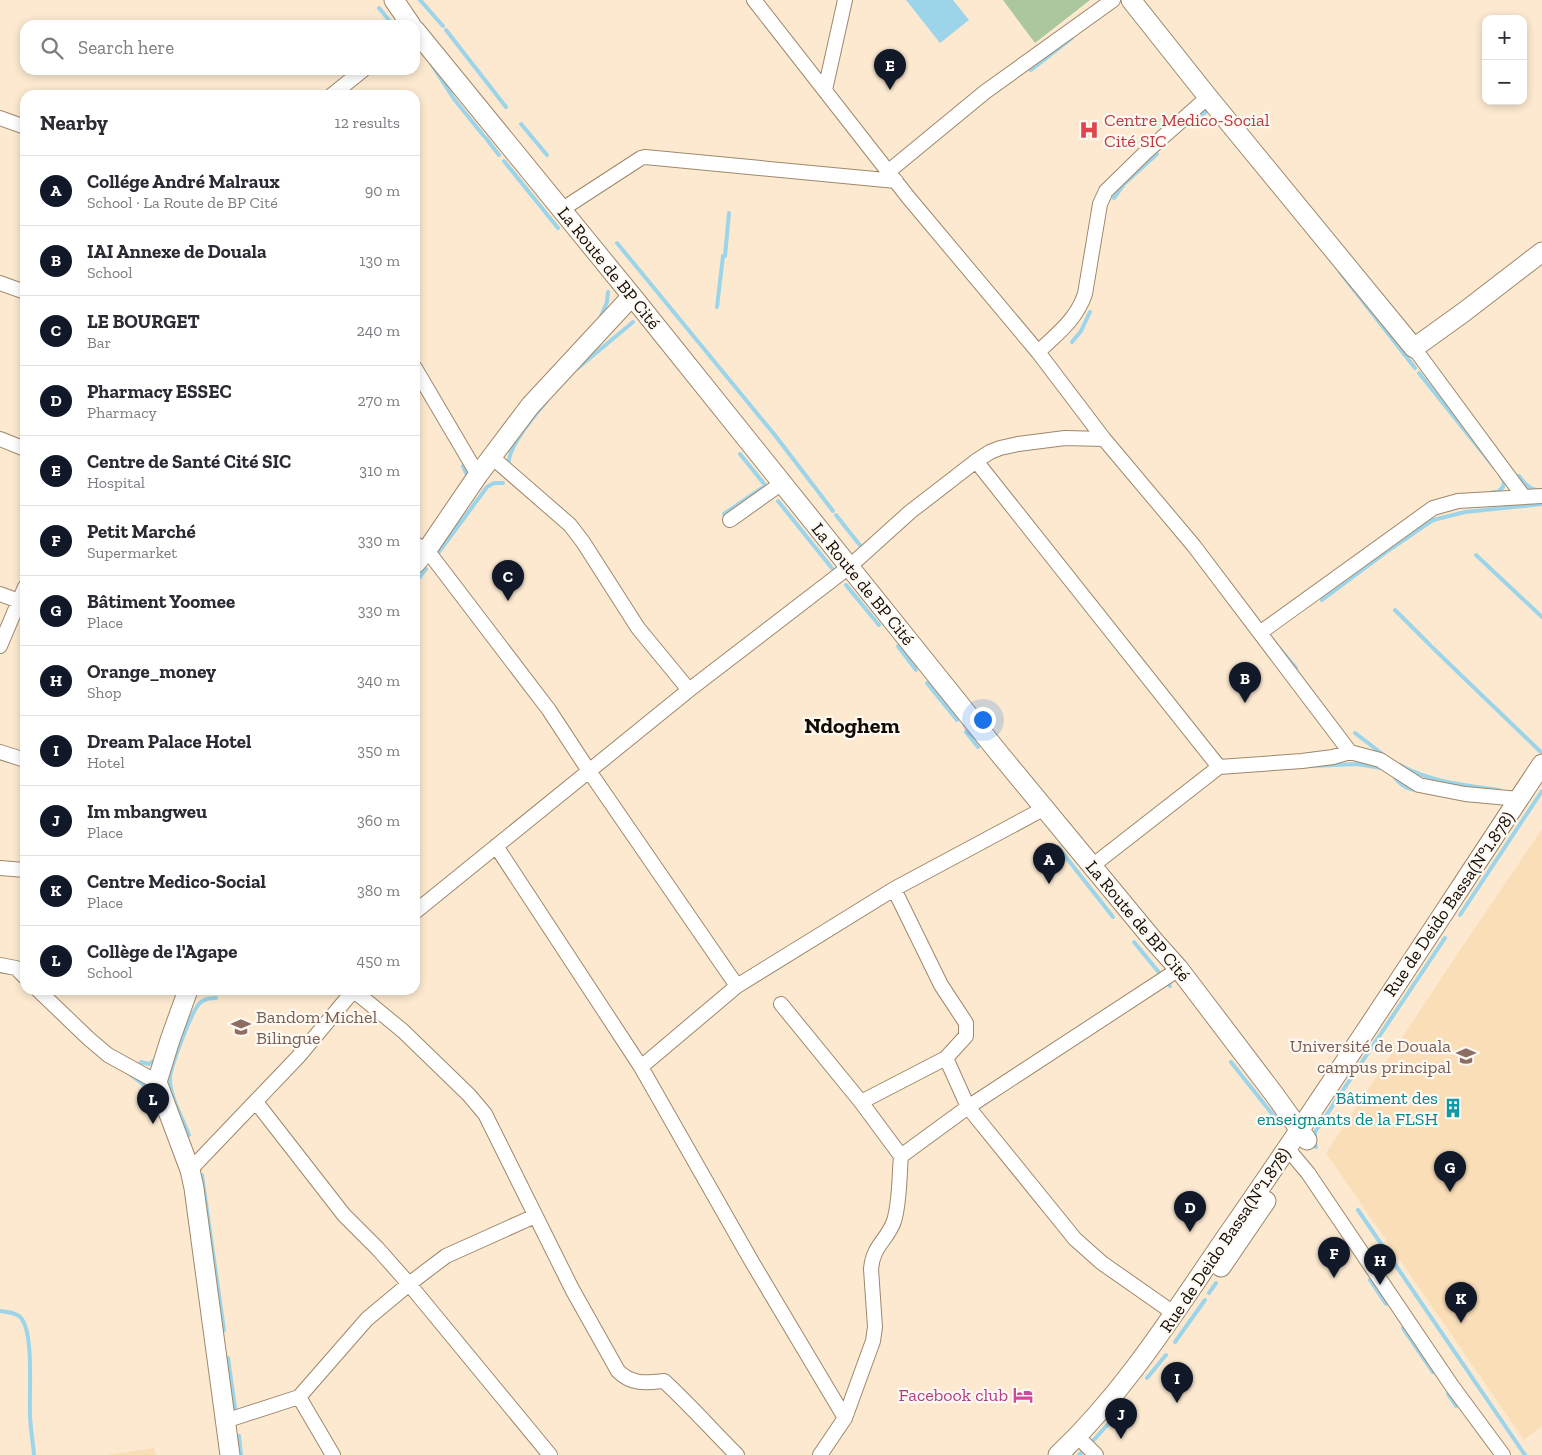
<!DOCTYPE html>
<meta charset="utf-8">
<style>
:root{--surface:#fff;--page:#f2f2f3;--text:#2b2b33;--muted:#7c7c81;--line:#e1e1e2;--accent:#111827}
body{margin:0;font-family:"Zilla Slab",serif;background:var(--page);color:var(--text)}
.controls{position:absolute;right:15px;top:15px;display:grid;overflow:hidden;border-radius:10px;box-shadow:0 2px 8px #0003}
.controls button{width:45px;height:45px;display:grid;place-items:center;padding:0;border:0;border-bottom:1px solid var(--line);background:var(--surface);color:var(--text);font:25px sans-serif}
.you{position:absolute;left:982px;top:719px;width:18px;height:18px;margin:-12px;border:4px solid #fff;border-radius:50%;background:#1a73e8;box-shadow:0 0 0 8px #1a73e833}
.badge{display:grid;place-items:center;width:32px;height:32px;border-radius:50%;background:var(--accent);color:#fff;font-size:16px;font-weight:700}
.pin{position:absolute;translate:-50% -41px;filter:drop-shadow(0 1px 2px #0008)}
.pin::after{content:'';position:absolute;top:26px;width:18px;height:15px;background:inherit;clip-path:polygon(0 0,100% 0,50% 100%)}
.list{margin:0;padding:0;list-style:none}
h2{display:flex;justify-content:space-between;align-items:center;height:65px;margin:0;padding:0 20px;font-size:21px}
h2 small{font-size:16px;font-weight:400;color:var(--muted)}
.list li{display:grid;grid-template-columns:32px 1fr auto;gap:15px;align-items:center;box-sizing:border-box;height:70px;padding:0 20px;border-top:1px solid var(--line)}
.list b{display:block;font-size:19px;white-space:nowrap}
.list p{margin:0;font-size:16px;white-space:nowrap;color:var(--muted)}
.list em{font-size:16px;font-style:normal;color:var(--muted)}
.icon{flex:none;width:28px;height:28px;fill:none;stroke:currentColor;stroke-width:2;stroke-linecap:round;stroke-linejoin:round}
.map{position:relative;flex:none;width:1542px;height:1455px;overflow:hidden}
.search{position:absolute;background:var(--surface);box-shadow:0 2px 8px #0003;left:20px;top:20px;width:400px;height:55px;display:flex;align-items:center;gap:12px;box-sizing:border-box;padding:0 18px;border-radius:15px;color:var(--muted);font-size:19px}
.panel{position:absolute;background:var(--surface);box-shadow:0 2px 8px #0003;left:20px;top:90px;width:400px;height:905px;border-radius:15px}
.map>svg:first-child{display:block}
.built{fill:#fadeb8}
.green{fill:#aac79e}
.water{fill:#9cd4ea}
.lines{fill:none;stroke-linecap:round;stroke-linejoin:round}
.stream{stroke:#9cd4ea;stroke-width:4}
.street-casing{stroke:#9e886b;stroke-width:16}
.secondary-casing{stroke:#9e886b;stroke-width:21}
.street{stroke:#fff;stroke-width:14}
.secondary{stroke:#fff;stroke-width:19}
.labels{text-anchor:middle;stroke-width:4.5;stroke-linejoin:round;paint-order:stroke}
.health-label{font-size:18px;fill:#be3a42;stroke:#fef9f3;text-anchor:start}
.street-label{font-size:18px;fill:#120b02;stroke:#fef9f3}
.education-label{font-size:18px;fill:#785e54;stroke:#fef9f3;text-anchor:start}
.culture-label{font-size:18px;fill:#0d838f;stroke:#fef9f3;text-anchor:end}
.hotel-label{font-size:18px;fill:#b23c85;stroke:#fef9f3;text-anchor:end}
.district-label{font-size:22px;font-weight:bold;fill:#120b02;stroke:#fef9f3}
</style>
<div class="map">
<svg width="1542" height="1455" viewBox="0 0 1542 1455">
<rect width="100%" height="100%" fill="#fce9d0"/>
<path class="built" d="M 1542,829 L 1542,1426 L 1524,1440 L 1326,1153 L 1454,959 Z
M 154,1448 L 156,1455 L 107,1455 Z"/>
<path class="green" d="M 1003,0 L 1090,0 L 1035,43 Z"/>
<path class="water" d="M 906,0 L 953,0 L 969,20 L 940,43 Z"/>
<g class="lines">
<path class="stream" d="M 420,0 L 443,26
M 379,8 L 393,25
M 446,30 L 506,107
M 430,62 L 454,99 L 483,135
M 1031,70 L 1072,38
M 1202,115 L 1207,111 L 1210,111
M 521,124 L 547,155
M 485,137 L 499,155
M 504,161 L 558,228
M 1114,198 L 1124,184 L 1157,154
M 617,243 L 774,434 L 833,511
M 1340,272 L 1415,368
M 717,307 L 723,256 L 725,256 L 729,213
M 601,316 L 607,302 L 608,292
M 1072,342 L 1081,331 L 1090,312
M 578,368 L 633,322
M 1419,373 L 1494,467
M 740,454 L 769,490
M 463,466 L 468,477
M 509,466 C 505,450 535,415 546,402
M 1519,476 C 1524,483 1530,490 1538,490
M 1493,492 L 1498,492 L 1503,487 L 1504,481 L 1501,477
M 778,501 L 835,572
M 724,514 L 762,488
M 836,515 L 863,549
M 1476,555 L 1542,617
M 436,556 L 487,487 L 494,483 L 503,483
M 415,583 L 426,569
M 846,585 L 879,625
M 1322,600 L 1389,550 L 1433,520 L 1465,512 L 1542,504
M 1395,610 L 1430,645
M 898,646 L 916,670
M 1432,647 L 1465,679
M 1280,649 L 1296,668
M 1466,680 L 1542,753
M 927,683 L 957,720
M 966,732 L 978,747
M 1355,733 L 1385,756
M 1400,765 C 1430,782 1465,785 1499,790
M 1312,766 L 1357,764 L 1381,768
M 1393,775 C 1399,784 1408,790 1418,790
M 1058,847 L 1113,917
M 1460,915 L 1542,791
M 1134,942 L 1170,986
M 141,1062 L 149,1064 L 157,1059
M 1231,1062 L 1277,1120
M 131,1075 L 153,1092
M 189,1135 C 183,1119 171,1099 170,1080 C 169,1070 191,1013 199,1004 C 203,999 209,998 216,998
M 1316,1147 L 1315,1144 L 1315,1132 L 1445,938
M 202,1175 L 224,1330
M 1358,1210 L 1525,1455
M 1370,1280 L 1386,1304
M 1209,1293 L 1216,1283
M 0,1311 C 7,1312 16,1312 21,1318 C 34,1333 29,1392 30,1413 C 30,1427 33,1441 34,1455
M 1403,1328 L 1433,1372
M 1175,1342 L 1205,1300
M 228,1358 L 235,1408
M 1147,1378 L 1166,1355
M 1448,1394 L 1456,1406
M 239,1436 L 241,1455
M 1092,1442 L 1127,1403
M 1079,1455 L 1084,1450"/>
<defs>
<path id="street" d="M 754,0 L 908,197 L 1038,352 L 1104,439 L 1194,546 L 1350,752
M 825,90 L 845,0
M 332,95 L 363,70
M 0,118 L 25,127
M 889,171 L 985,92 L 1113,0
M 561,210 L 641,158 L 645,157 L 896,181
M 0,283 L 25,292
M 1414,348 L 1524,497
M 1038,352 C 1058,333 1076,320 1085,294 L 1100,204 L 1106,191 L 1146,152 L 1208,97
M 415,368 L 478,475
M 0,439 L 25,449
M 493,458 L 570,525 L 583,542 L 638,628 L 689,690
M 976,461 L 1219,767
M 730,520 L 782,483
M 415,544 L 427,550 L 549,710 L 589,771 L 737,986
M 0,594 L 19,601
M 1261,632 L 1433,508 L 1458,501 L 1542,496
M 0,646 L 25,587
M 0,752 L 25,760
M 496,846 L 641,1067 L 752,1262 L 845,1418
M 1092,866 L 1219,767 L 1302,761 L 1333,757 L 1350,752 L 1380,760 L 1419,785 L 1465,794 L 1519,799
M 0,868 L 25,870
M 415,912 L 689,690 L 849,567 L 910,512 L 976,461 L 990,452 L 1000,448 L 1018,444 L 1065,438 L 1104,439
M 0,965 L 16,968 L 25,977
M 38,990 L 88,1038 L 108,1055 L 157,1082
M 353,990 L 403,1031 L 469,1095 L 485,1114 L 572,1289 L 618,1371 C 632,1385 646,1383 664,1381 C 690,1405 712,1430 737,1455
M 781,1004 L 861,1102 L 901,1156 C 899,1177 900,1201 894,1221 C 887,1241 873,1245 871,1269 L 875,1327 L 873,1341 L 845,1418 L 820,1455
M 946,1058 L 968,1107 L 1075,1239 L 1102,1263 L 1175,1314
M 641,1067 L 737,986 L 894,889 L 1045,808
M 256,1102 L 344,1215 L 378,1249 L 409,1284 L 550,1455
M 861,1102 L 946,1058 L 966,1036 L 966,1023 L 941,985 L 894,889
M 1287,1148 L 1308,1173 L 1452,1386 L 1503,1455
M 901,1156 L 968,1107 L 1179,969
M 190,1170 L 298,1057 L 354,990
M 299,1397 L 333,1455
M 225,1421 L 299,1397 L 367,1319 L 409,1284 L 446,1256 L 535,1216
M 1085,1444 L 1096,1455"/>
<path id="secondary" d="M 394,0 L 411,25
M 1131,0 L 1208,97 L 1414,348 L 1464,312 L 1542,252
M 415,30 L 632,296 L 998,752 L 1154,941 L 1179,969 L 1274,1094 L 1307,1140
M 415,564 L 427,550 L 478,475 L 530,406 L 632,296
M 188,990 L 170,1040 L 157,1082 L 190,1170 L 194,1188 L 230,1455
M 1221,1267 L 1266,1201
M 1058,1455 C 1131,1386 1181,1301 1238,1220 C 1342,1070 1441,916 1542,764"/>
</defs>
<use href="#street" class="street-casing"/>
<use href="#secondary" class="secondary-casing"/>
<use href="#street" class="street"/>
<use href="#secondary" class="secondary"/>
</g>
<defs>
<symbol id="hospital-bare" viewBox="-9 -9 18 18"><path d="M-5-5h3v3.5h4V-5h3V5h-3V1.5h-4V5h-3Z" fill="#e0444e" stroke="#fef9f3" stroke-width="2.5" paint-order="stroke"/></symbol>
<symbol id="school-bare" viewBox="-9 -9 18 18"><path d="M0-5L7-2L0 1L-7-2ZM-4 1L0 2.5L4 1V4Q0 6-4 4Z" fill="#8d6e63" stroke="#fef9f3" stroke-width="2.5" paint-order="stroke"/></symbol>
<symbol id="university-bare" viewBox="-9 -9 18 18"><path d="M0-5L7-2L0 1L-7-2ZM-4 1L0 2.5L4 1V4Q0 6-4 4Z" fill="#8d6e63" stroke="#fef9f3" stroke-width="2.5" paint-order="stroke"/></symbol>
<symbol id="building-bare" viewBox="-9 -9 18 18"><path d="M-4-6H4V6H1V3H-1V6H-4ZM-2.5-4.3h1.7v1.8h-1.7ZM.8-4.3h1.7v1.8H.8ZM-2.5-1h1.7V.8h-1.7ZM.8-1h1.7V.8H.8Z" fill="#0f9aa8" stroke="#fef9f3" stroke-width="2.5" paint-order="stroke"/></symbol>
<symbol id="hotel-bare" viewBox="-9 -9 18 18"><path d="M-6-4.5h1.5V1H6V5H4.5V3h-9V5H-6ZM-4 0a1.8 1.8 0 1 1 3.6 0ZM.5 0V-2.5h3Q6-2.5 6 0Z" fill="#d1479c" stroke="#fef9f3" stroke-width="2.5" paint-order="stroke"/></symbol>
</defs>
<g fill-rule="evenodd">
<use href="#hospital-bare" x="1075" y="116" width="28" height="28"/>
<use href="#school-bare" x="227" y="1013" width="28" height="28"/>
<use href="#university-bare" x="1452" y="1042" width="28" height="28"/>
<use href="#building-bare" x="1439" y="1094" width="28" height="28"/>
<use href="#hotel-bare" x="1009" y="1381" width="28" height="28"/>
</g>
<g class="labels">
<g class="health-label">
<text x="1104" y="126">Centre Medico-Social<tspan x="1104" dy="21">Cité SIC</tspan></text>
</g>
<g class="street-label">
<text transform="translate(609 268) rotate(51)" y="6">La Route de BP Cité</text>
<text transform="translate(863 584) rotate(51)" y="6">La Route de BP Cité</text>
<text transform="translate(1449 904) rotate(-56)" y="6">Rue de Deido Bassa(N°1.878)</text>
<text transform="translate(1138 921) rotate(50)" y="6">La Route de BP Cité</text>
<text transform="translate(1225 1240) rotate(-56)" y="6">Rue de Deido Bassa(N°1.878)</text>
</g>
<g class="education-label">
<text x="256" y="1023">Bandom Michel<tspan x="256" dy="21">Bilingue</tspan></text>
<text x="1451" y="1052" text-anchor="end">Université de Douala<tspan x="1451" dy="21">campus principal</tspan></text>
</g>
<g class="culture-label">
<text x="1438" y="1104">Bâtiment des<tspan x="1438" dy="21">enseignants de la FLSH</tspan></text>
</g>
<g class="hotel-label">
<text x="1008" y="1401">Facebook club</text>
</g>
<g class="district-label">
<text x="852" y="733">Ndoghem</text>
</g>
</g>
</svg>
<div class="controls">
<button>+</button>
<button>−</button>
</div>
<div class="you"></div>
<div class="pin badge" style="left:1049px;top:884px">A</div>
<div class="pin badge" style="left:1245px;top:703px">B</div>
<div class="pin badge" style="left:508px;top:601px">C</div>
<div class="pin badge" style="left:1190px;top:1232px">D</div>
<div class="pin badge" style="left:890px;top:90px">E</div>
<div class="pin badge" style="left:1334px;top:1278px">F</div>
<div class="pin badge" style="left:1450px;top:1192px">G</div>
<div class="pin badge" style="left:1380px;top:1285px">H</div>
<div class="pin badge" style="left:1177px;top:1403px">I</div>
<div class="pin badge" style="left:1121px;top:1439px">J</div>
<div class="pin badge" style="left:1461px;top:1323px">K</div>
<div class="pin badge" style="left:153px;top:1124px">L</div>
<div class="search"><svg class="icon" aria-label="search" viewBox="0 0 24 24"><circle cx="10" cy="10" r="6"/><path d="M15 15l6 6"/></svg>Search here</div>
<section class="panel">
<h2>Nearby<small>12 results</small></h2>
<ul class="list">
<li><span class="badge">A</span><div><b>Collége André Malraux</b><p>School · La Route de BP Cité</p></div><em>90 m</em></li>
<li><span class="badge">B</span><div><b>IAI Annexe de Douala</b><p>School</p></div><em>130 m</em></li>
<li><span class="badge">C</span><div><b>LE BOURGET</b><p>Bar</p></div><em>240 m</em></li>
<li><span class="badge">D</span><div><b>Pharmacy ESSEC</b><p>Pharmacy</p></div><em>270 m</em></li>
<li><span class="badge">E</span><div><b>Centre de Santé Cité SIC</b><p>Hospital</p></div><em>310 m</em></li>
<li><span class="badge">F</span><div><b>Petit Marché</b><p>Supermarket</p></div><em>330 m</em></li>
<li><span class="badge">G</span><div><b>Bâtiment Yoomee</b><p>Place</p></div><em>330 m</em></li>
<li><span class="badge">H</span><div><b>Orange_money</b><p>Shop</p></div><em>340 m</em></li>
<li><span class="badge">I</span><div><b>Dream Palace Hotel</b><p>Hotel</p></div><em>350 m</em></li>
<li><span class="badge">J</span><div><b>Im mbangweu</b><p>Place</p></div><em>360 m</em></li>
<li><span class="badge">K</span><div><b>Centre Medico-Social</b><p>Place</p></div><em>380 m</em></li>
<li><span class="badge">L</span><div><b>Collège de l'Agape</b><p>School</p></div><em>450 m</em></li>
</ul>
</section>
</div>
